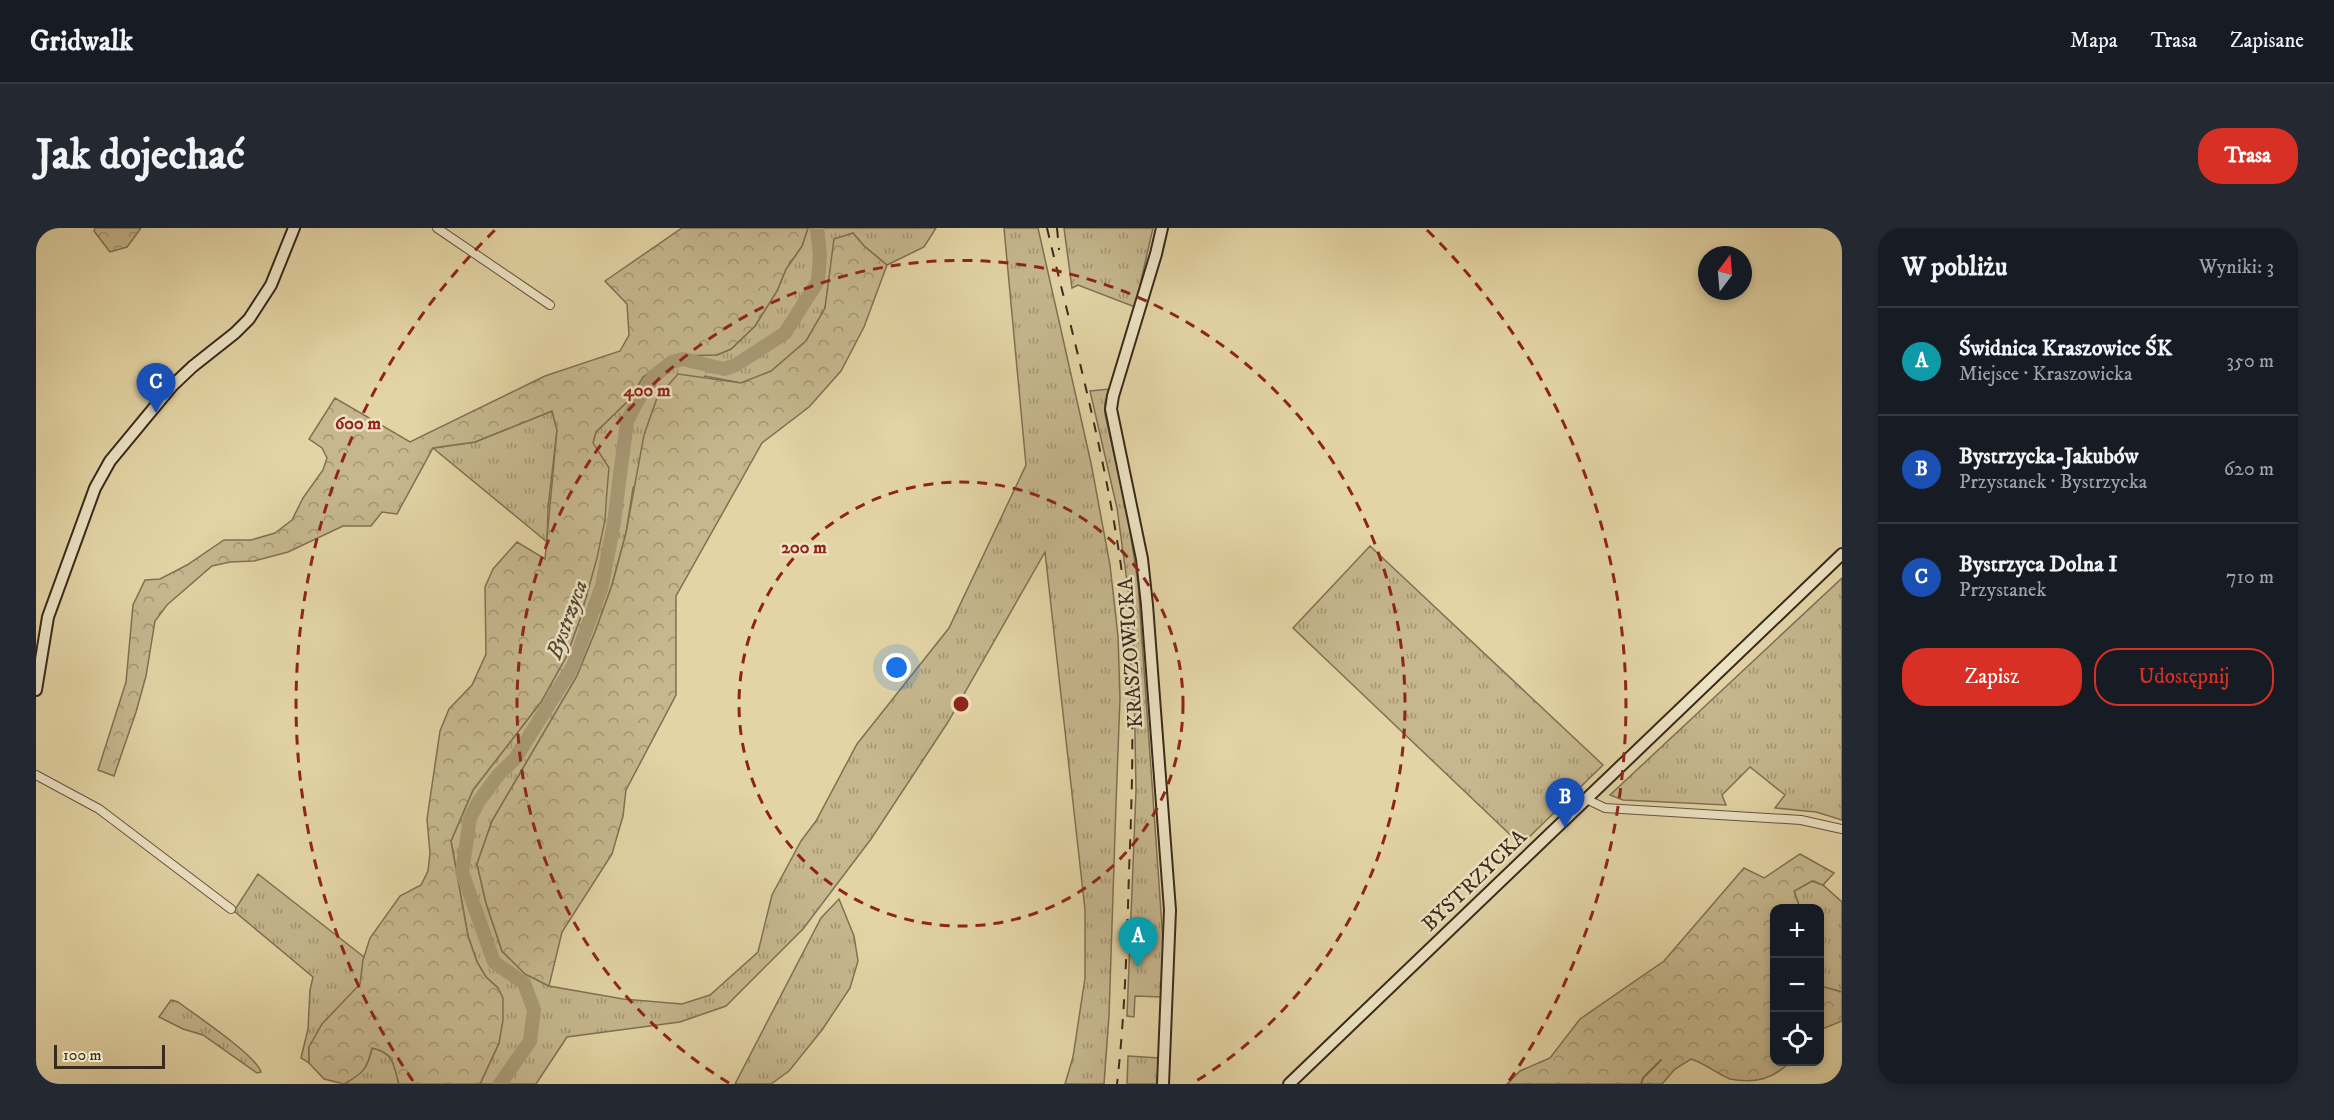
<!DOCTYPE html>
<html lang="pl">
<meta charset="utf-8">
<style>
:root{--surface:#171b24;--page:#242831;--text:#f1f3f6;--muted:#9ea1a6;--line:#363941;--accent:#d93025}
body{margin:0;font-family:"IM FELL DW Pica",serif;background:var(--page);color:var(--text)}
.controls{position:absolute;right:18px;bottom:18px;display:grid;overflow:hidden;border-radius:12px;box-shadow:0 3px 9px #0003}
.controls button{width:54px;height:54px;display:grid;place-items:center;padding:0;border:0;border-bottom:2px solid var(--line);background:var(--surface);color:var(--text);font:30px sans-serif}
.compass{position:absolute;left:1662px;top:18px;width:54px;height:54px;border-radius:50%;background:var(--surface);box-shadow:0 3px 9px #0003;rotate:16deg}
.scale{position:absolute;left:18px;bottom:15px;width:111px;box-sizing:border-box;padding-left:6px;border:3px solid #392a1b;border-top:0;font-size:16px;line-height:21px;white-space:nowrap;color:#392a1b;-webkit-text-stroke:4px #ede3c4;paint-order:stroke}
.you{position:absolute;left:861px;top:440px;width:21px;height:21px;margin:-15px;border:4px solid #fff;border-radius:50%;background:#1a73e8;box-shadow:0 0 0 9px #1a73e833}
.badge{display:grid;place-items:center;width:39px;height:39px;border-radius:50%;background:var(--accent);color:#fff;font-size:20px;font-weight:700}
.pin{position:absolute;translate:-50% -50px;filter:drop-shadow(0 2px 3px #0008)}
.pin::after{content:'';position:absolute;top:32px;width:21px;height:18px;background:inherit;clip-path:polygon(0 0,100% 0,50% 100%)}
.list{margin:0;padding:0;list-style:none}
h2{display:flex;justify-content:space-between;align-items:center;height:78px;margin:0;padding:0 24px;font-size:26px}
h2 small{font-size:20px;font-weight:400;color:var(--muted)}
.list li{display:grid;grid-template-columns:39px 1fr auto;gap:18px;align-items:center;box-sizing:border-box;height:108px;padding:0 24px;border-top:2px solid var(--line)}
.list b{display:block;font-size:22px;white-space:nowrap}
.list p{margin:0;font-size:20px;white-space:nowrap;color:var(--muted)}
.list em{font-size:20px;font-style:normal;color:var(--muted)}
.actions{display:flex;gap:12px;padding:18px 24px}
.actions a{flex:1;padding:14px 0;border:2px solid var(--accent);border-radius:24px;text-align:center;font-size:21px;color:var(--accent)}
.actions .main{background:var(--accent);color:#fff}
.icon{flex:none;width:33px;height:33px;fill:none;stroke:currentColor;stroke-width:2;stroke-linecap:round;stroke-linejoin:round}
.map{position:relative;flex:none;width:1806px;height:856px;overflow:hidden;border-radius:24px}
header{display:flex;align-items:center;gap:36px;box-sizing:border-box;height:84px;padding:0 30px;background:var(--surface);border-bottom:2px solid var(--line)}
header strong{font-size:28px}
nav{display:flex;gap:33px;margin-inline-start:auto;font-size:21px}
.intro{display:flex;align-items:center;justify-content:space-between;box-sizing:border-box;height:144px;padding:0 36px}
h1{margin:0;font-size:42px}
.button{padding:15px 27px;border-radius:24px;background:var(--accent);color:#fff;font-size:21px;font-weight:700}
main{display:flex;gap:36px;padding:0 36px}
aside{flex:1;background:var(--surface);border-radius:24px;box-shadow:0 3px 9px #0003}
.map>svg:first-child{display:block}
.grass{fill:url(#grass-tufts);stroke:#807054;stroke-width:1.5}
.forest{fill:url(#forest-crowns);stroke:#807054;stroke-width:1.5}
.lines{fill:none;stroke-linecap:round;stroke-linejoin:round}
.stream{stroke:#7c6d52;stroke-width:2}
.river{stroke:#a99a76;stroke-width:14}
.street-casing{stroke:#64543e;stroke-width:10}
.secondary-casing{stroke:#392a1b;stroke-width:14}
.street{stroke:#ede3c4;stroke-width:8}
.secondary{stroke:#ede3c4;stroke-width:10}
.rail{stroke:#392a1b;stroke-width:2;stroke-dasharray:10 10;stroke-linecap:butt}
.ring{fill:none;stroke:#8f2418;stroke-width:3;stroke-dasharray:10 8}
.labels{text-anchor:middle;stroke-width:5;stroke-linejoin:round;paint-order:stroke}
.street-label{font-size:21px;fill:#392a1b;stroke:#ede3c4}
.water-label{font-size:22px;font-style:italic;fill:#554632;stroke:#ede3c4}
.centre{fill:#8f2418;stroke:#ede3c4;stroke-width:3}
.ring-label{font-size:18px;text-anchor:middle;font-weight:bold;fill:#8f2418;stroke:#ede3c4;stroke-width:5;stroke-linejoin:round;paint-order:stroke}
</style>
<header>
<strong>Gridwalk</strong>
<nav><a>Mapa</a><a>Trasa</a><a>Zapisane</a></nav>
</header>
<div class="intro"><h1>Jak dojechać</h1><a class="button">Trasa</a></div>
<main>
<div class="map">
<svg width="1806" height="856" viewBox="0 0 1806 856">
<defs>
<pattern id="grass-tufts" width="24" height="20" patternUnits="userSpaceOnUse" patternTransform="scale(1.5)"><rect width="24" height="20" fill="#c6b78e"/><path d="M3 7l-1-3M5 7V3M7 7l1-3M15 17l-1-3M17 17v-4M19 17l1-3" fill="none" stroke="#a29573"/></pattern>
<pattern id="forest-crowns" width="20" height="18" patternUnits="userSpaceOnUse" patternTransform="scale(1.5)"><rect width="20" height="18" fill="#c6b78e"/><path d="M2 6a3 3 0 1 1 6 0M12 15a3 3 0 1 1 6 0" fill="none" stroke="#a29573"/></pattern>
</defs>
<rect width="100%" height="100%" fill="#e3d4a5"/>
<filter id="stains"><feTurbulence type="fractalNoise" baseFrequency=".00333" numOctaves="4"/><feColorMatrix values="0 0 0 0 .2 0 0 0 0 .09 0 0 0 0 .02 0 0 0 .5 -.17"/></filter>
<radialGradient id="worn" r=".72"><stop offset=".6" stop-color="#630" stop-opacity="0"/><stop offset="1" stop-color="#630" stop-opacity=".3"/></radialGradient>
<path class="grass" d="M 772,0 L 900,0 L 888,19 L 851,37 L 828,18 L 817,5 L 799,11 L 789,80 L 770,113 L 735,144 L 705,155 L 669,148 L 597,260 L 590,305 L 576,357 L 559,404 L 541,448 L 456,593 L 441,636 L 450,675 L 466,723 L 489,746 L 513,758 L 587,771 L 646,776 L 674,767 L 722,724 L 736,667 L 765,613 L 780,593 L 821,516 L 913,400 L 990,237 L 968,0 L 1002,0 L 1055,235 L 1074,337 L 1082,408 L 1084,470 L 1080,576 L 1073,788 L 1068,856 L 1029,856 L 1037,829 L 1049,750 L 1049,682 L 1009,324 L 912,494 L 835,611 L 767,701 L 690,778 L 644,794 L 531,809 L 500,856 L 444,856 L 463,815 L 462,760 L 450,749 L 441,734 L 432,708 L 415,613 L 437,562 L 505,474 L 530,429 L 544,391 L 557,214 L 560,204 L 594,171 L 607,149 L 636,128 L 681,127 L 695,121 L 719,98 L 741,63 L 750,41 L 766,18 Z
M 1028,0 L 1117,0 L 1099,79 L 1042,57 L 1036,60 Z
M 1073,161 L 1069,175 L 1069,186 L 1091,284 L 1102,355 L 1127,713 L 1126,769 L 1099,768 L 1098,789 L 1091,788 L 1100,562 L 1097,398 L 1081,280 L 1054,163 Z
M 516,183 L 521,202 L 512,280 L 511,314 L 397,220 L 439,214 Z
M 1334,318 L 1567,537 L 1485,617 L 1257,400 Z
M 1806,350 L 1806,592 L 1780,584 L 1739,580 L 1749,567 L 1714,539 L 1686,567 L 1690,577 L 1587,572 L 1574,567 Z
M 222,646 L 328,729 L 325,756 L 273,819 L 273,835 L 265,830 L 272,801 L 274,762 L 277,749 L 198,683 Z
M 1776,653 L 1787,657 L 1806,674 L 1806,764 L 1784,758 L 1784,680 L 1764,680 L 1758,663 Z
M 803,671 L 818,708 L 822,733 L 814,760 L 786,802 L 753,843 L 735,856 L 699,856 L 785,690 Z
M 135,772 L 142,774 C 158,786 221,828 225,844 L 221,845 L 167,807 L 147,801 L 123,789 Z
M 336,820 C 358,825 358,836 363,856 L 308,856 C 325,846 332,840 336,820 Z
M 1092,828 L 1123,830 L 1122,856 L 1091,856 Z"/>
<path class="forest" d="M 59,0 L 105,0 L 91,19 L 74,24 L 58,3 Z
M 646,0 L 772,0 L 766,18 L 750,41 L 741,63 L 719,98 L 695,121 L 681,127 L 636,128 L 607,149 L 594,171 L 560,204 L 557,215 L 573,240 L 571,262 L 569,292 L 561,330 L 544,391 L 530,429 L 505,474 L 437,562 L 415,613 L 432,708 L 441,734 L 450,749 L 462,760 L 467,770 L 467,792 L 463,815 L 444,856 L 363,856 C 357,837 359,825 336,820 C 331,842 327,845 308,856 L 288,851 L 273,835 L 273,819 L 286,796 L 324,756 L 327,732 L 334,710 L 364,668 L 385,657 L 392,643 L 394,625 L 391,591 L 404,503 L 413,481 L 436,457 L 450,426 L 449,359 L 457,341 L 481,314 L 509,331 L 521,202 L 516,183 L 439,214 L 397,220 L 361,286 L 346,284 L 335,298 L 307,298 L 252,324 L 218,333 L 194,334 L 176,338 L 131,377 L 119,393 L 110,448 L 100,484 L 78,548 L 62,542 L 90,454 L 97,377 L 109,352 L 124,351 L 151,337 L 188,312 L 215,312 L 239,305 L 256,292 L 267,270 L 287,242 L 291,230 L 286,220 L 273,211 L 299,170 L 374,214 L 509,148 L 584,123 L 593,107 L 591,76 L 569,53 Z
M 817,5 L 828,18 L 851,37 L 828,99 L 805,143 L 773,179 L 726,215 L 640,368 L 640,467 L 590,562 L 587,588 L 576,626 L 526,704 L 513,758 L 489,746 L 466,723 L 450,675 L 441,636 L 456,593 L 541,448 L 559,404 L 576,357 L 590,305 L 608,207 L 621,170 L 642,146 L 705,155 L 735,143 L 770,113 L 789,80 L 798,11 Z
M 1764,626 L 1798,645 L 1787,657 L 1776,653 L 1758,663 L 1764,680 L 1738,680 L 1738,834 L 1754,834 C 1737,851 1719,856 1694,851 C 1680,845 1670,836 1655,831 L 1639,841 L 1626,856 L 1471,856 L 1484,843 L 1514,830 L 1544,791 L 1628,733 L 1708,640 L 1728,650 Z
M 1784,758 L 1806,764 L 1806,793 L 1784,802 Z"/>
<g class="lines">
<path class="stream" d="M 1605,856 L 1607,850 L 1625,832"/>
<path class="river" d="M 464,856 L 494,813 L 498,782 L 488,755 L 458,734 L 426,644 L 434,590 L 443,573 L 463,546 L 479,531 L 537,438 L 566,358 L 578,294 L 591,193 L 603,170 L 617,149 L 636,134 L 647,131 L 688,141 L 700,137 L 749,105 L 782,53 L 784,27 L 781,0"/>
<defs>
<path id="street" d="M 401,0 L 514,77
M 0,547 L 63,581 L 195,681
M 1550,571 L 1569,580 L 1765,592 L 1806,601"/>
<path id="secondary" d="M 1126,0 L 1120,26 L 1077,168 L 1075,181 L 1106,331 L 1111,377 L 1134,682 L 1127,856
M 0,462 L 12,389 L 59,260 L 74,233 L 136,158 L 156,139 L 199,105 L 213,91 L 235,57 L 258,0
M 1253,856 L 1806,326"/>
</defs>
<use href="#street" class="street-casing"/>
<use href="#secondary" class="secondary-casing"/>
<use href="#street" class="street"/>
<use href="#secondary" class="secondary"/>
<path class="rail" d="M 1011,0 C 1038,114 1070,229 1086,345 C 1100,444 1097,544 1093,644 C 1091,714 1089,786 1081,856
M 1021,0 L 1023,22"/>
</g>
<g class="ring">
<circle cx="925" cy="476" r="222"/>
<path d="M693 855A444 444 0 1 1 1157 855"/>
<path d="M377 853A665 665 0 0 1 459 2M1391 2A665 665 0 0 1 1473 853"/>
</g>
<g class="labels">
<g class="street-label">
<text transform="translate(1094 425) rotate(-94)" y="7">KRASZOWICKA</text>
<text transform="translate(1438 652) rotate(-44)" y="7">BYSTRZYCKA</text>
</g>
<g class="water-label">
<text transform="translate(530 391) rotate(-70)" y="8">Bystrzyca</text>
</g>
</g>
<circle cx="925" cy="476" r="9" class="centre"/>
<g class="ring-label">
<text x="611" y="168">400 m</text>
<text x="322" y="201">600 m</text>
<text x="768" y="325">200 m</text>
</g>
<rect width="100%" height="100%" filter="url(#stains)"/>
<rect width="100%" height="100%" fill="url(#worn)"/>
</svg>
<div class="controls">
<button>+</button>
<button>−</button>
<button><svg class="icon" aria-label="locate" viewBox="0 0 24 24"><circle cx="12" cy="12" r="6"/><path d="M12 2v4M12 18v4M2 12h4M18 12h4"/></svg></button>
</div>
<svg class="compass" viewBox="-18 -18 36 36"><path d="M0-13l5 13h-10z" fill="#e53935"/><path d="M0 13l5-13h-10z" fill="#9ea1a6"/></svg>
<div class="scale">100 m</div>
<div class="you"></div>
<div class="pin badge" style="left:1102px;top:739px;background:#0f9aa8">A</div>
<div class="pin badge" style="left:1529px;top:600px;background:#1a4fb4">B</div>
<div class="pin badge" style="left:120px;top:185px;background:#1a4fb4">C</div>
</div>
<aside>
<h2>W pobliżu<small>Wyniki: 3</small></h2>
<ul class="list">
<li><span class="badge" style="background:#0f9aa8">A</span><div><b>Świdnica Kraszowice ŚK</b><p>Miejsce · Kraszowicka</p></div><em>350 m</em></li>
<li><span class="badge" style="background:#1a4fb4">B</span><div><b>Bystrzycka-Jakubów</b><p>Przystanek · Bystrzycka</p></div><em>620 m</em></li>
<li><span class="badge" style="background:#1a4fb4">C</span><div><b>Bystrzyca Dolna I</b><p>Przystanek</p></div><em>710 m</em></li>
</ul>
<div class="actions"><a class="main">Zapisz</a><a>Udostępnij</a></div>
</aside>
</main>
